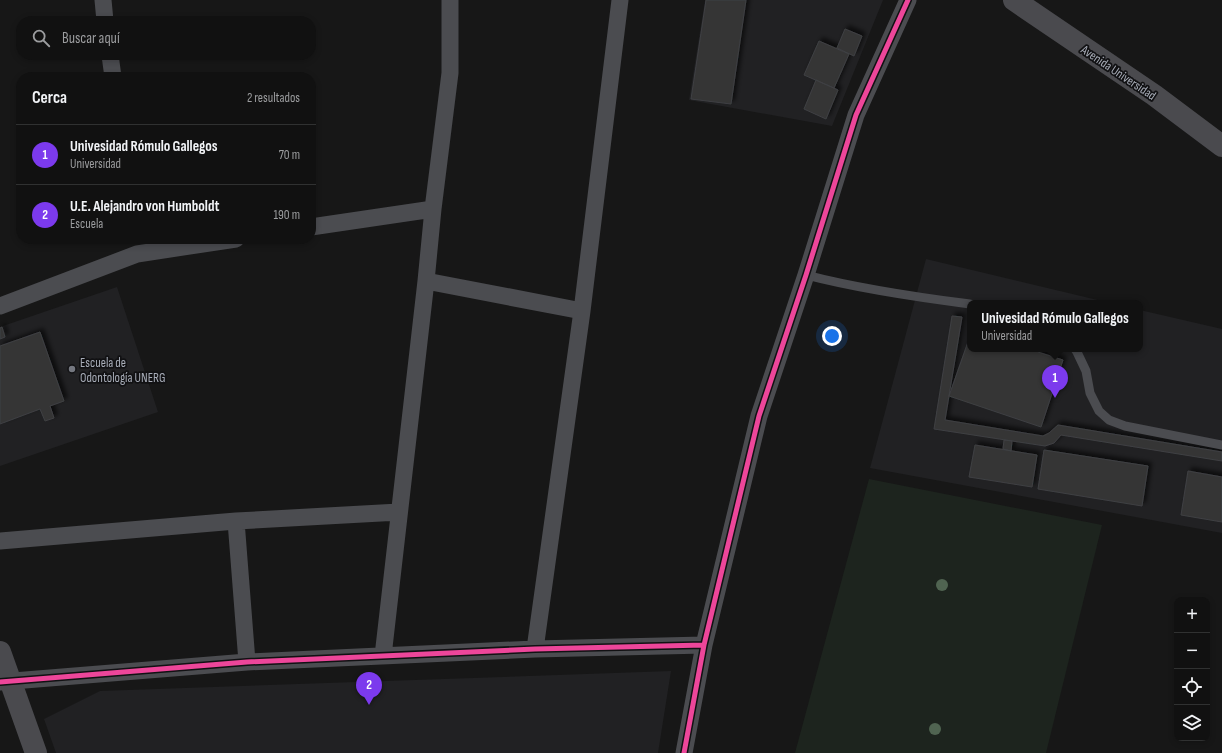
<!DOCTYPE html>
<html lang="es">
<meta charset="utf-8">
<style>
:root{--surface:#111;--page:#1e1f1f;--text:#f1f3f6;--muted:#9c9d9f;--line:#303131;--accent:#7c3aed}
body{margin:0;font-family:"Sofia Sans Condensed",sans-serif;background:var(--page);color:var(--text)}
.controls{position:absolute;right:12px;bottom:12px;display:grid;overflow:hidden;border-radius:8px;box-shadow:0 2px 6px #0003}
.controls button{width:36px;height:36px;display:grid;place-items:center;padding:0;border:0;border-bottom:1px solid var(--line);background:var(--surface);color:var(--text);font:20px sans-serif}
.you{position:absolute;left:832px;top:336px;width:14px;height:14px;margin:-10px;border:3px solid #fff;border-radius:50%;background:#1a73e8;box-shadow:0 0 0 6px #1a73e833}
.badge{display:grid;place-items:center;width:26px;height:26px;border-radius:50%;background:var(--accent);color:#fff;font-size:13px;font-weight:700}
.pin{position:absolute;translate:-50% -33px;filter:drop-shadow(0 1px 2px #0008)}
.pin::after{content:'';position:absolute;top:21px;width:14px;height:12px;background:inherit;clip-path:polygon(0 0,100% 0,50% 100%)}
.popup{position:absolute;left:967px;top:300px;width:176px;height:52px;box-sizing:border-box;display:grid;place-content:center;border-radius:8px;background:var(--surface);filter:drop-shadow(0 1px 3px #0005);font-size:13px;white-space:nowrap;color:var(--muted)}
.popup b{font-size:15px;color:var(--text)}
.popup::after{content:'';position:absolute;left:50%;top:100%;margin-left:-8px;border:8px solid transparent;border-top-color:var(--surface)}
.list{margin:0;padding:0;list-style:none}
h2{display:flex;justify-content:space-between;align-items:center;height:52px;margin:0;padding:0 16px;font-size:17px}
h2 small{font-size:13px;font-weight:400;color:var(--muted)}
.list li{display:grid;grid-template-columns:26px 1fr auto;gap:12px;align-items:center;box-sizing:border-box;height:60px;padding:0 16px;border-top:1px solid var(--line)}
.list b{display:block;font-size:15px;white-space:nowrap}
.list p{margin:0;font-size:13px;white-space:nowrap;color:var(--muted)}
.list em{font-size:13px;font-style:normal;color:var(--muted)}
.icon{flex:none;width:22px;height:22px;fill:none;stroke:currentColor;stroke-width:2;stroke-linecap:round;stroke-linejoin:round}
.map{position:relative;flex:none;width:1222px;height:753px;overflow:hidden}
.search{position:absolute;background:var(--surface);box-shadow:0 2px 6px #0003;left:16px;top:16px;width:300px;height:44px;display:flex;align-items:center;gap:10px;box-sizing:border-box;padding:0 14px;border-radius:16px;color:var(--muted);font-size:15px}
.panel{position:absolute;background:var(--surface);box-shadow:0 2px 6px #0003;left:16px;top:72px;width:300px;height:172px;border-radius:16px}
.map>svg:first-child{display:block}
.built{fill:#212123}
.green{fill:#1d241e}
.building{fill:#353536;stroke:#3f4043;filter:url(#shadow)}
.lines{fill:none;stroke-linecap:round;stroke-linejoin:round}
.lane{stroke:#4b4c50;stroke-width:9}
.street{stroke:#4b4c50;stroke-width:17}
.secondary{stroke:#4a4a4e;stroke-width:22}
.cycleway-casing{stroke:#111113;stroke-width:8}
.cycleway{stroke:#ed469a;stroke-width:5}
.tree{fill:#506451}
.poi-dot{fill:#757880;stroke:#111113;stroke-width:1.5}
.labels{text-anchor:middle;stroke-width:3.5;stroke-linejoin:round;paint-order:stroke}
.street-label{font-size:13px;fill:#a8adb8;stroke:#111113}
.poi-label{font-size:13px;fill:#a8adb8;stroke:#111113;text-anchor:start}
</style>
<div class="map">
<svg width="1222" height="753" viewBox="0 0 1222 753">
<defs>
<filter id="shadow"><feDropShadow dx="3.5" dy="-3.5" stdDeviation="2" flood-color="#0009"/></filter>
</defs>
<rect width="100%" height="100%" fill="#171717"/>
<path class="built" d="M 705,0 L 883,0 L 832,126 L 689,100 Z
M 926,259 L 1110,303 L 970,303 L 970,349 L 1140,349 L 1140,310 L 1222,329 L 1222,533 L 870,468 Z
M 117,287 L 158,412 L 0,466 L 0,327 Z
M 671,671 L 658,753 L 56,753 L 44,719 L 100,691 Z"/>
<path class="green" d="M 869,479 L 1102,525 L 1046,753 L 795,753 Z"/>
<path class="building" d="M 706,0 L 746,0 L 731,104 L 691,99 Z
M 845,29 L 862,36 L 854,56 L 837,48 Z
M 819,41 L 849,54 L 834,88 L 804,75 Z
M 816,80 L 838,90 L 826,119 L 804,109 Z
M 952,316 L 962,317 L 945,420 L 1043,436 L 1049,433 L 1058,425 L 1222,452 L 1222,461 L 1061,435 L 1054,443 L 1045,446 L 934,429 Z
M 2,327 L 5,337 L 0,339 L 0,328 Z
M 40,332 L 64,401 L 50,406 L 54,418 L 45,421 L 40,409 L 0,424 L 0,346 Z
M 970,336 L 970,349 L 1039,349 L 1038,352 L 1063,360 L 1041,427 L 949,396 Z
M 1004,440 L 1012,441 L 1011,451 L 1003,449 Z
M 975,445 L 1037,455 L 1032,487 L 969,477 Z
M 1044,450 L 1148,466 L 1142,506 L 1038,489 Z
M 1188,471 L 1222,477 L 1222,522 L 1181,515 Z"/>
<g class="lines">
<path class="lane" d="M 806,275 C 860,289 915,297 970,304
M 1075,349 L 1077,352 L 1086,371 L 1090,393 L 1099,411 L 1109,420 L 1125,426 L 1222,445"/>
<path class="street" d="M 103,0 L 105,21
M 110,55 L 113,77
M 311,227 L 433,209
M 426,281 L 582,311
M 0,306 L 137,254 L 236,239
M 236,521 L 247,662
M 0,541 L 236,521 L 399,512
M 535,649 L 582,311 L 620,0
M 383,656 L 426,281 L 433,209 L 450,73 L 450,0
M 0,682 L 247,662 L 535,649 L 704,645
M 684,753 L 704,645 L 759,416 L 806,275 L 856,115 L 908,0"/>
<path class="secondary" d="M 1014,0 L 1154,95 L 1222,146
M 0,652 L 36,753"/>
<defs>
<path id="cycleway" d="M 0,682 L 247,662 L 535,649 L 704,645
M 684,753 L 704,645 L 759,416 L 806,275 L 856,115 L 908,0"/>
</defs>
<use href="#cycleway" class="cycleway-casing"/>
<use href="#cycleway" class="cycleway"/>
</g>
<g class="tree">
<circle cx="942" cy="585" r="6"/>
<circle cx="935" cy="729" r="6"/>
</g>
<circle class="poi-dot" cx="72" cy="369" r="4"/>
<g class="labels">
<g class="street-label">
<text transform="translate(1119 72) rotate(34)" y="5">Avenida Universidad</text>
</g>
<g class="poi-label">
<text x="80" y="367">Escuela de<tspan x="80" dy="15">Odontología UNERG</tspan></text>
</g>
</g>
</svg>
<div class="controls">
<button>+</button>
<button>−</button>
<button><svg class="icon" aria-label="locate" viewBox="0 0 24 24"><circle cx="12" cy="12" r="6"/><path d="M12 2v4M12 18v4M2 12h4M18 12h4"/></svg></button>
<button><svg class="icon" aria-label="layers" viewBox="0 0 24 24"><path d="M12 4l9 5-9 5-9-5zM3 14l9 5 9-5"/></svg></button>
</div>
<div class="you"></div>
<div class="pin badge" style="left:1055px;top:398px">1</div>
<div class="popup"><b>Univesidad Rómulo Gallegos</b>Universidad</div>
<div class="pin badge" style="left:369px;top:705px">2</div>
<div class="search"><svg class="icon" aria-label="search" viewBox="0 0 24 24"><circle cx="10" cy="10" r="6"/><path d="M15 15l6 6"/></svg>Buscar aquí</div>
<section class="panel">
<h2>Cerca<small>2 resultados</small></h2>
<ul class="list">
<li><span class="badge">1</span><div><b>Univesidad Rómulo Gallegos</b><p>Universidad</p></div><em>70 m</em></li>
<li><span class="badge">2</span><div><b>U.E. Alejandro von Humboldt</b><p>Escuela</p></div><em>190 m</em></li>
</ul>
</section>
</div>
